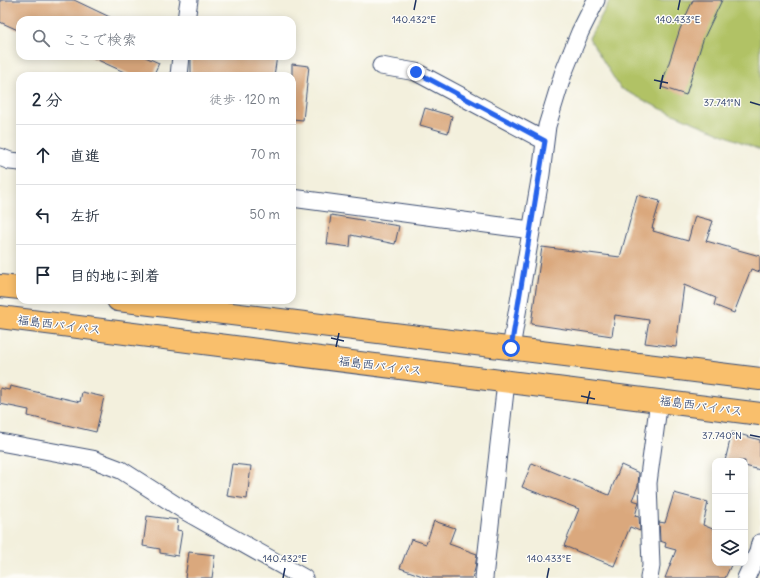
<!DOCTYPE html>
<html lang="ja">
<meta charset="utf-8">
<style>
:root{--surface:#fff;--page:#f6f6f7;--text:#1f2937;--muted:#747a83;--line:#e0e1e3}
body{margin:0;font-family:Delius,"Klee One",sans-serif;background:var(--page);color:var(--text)}
.controls{position:absolute;right:12px;bottom:12px;display:grid;overflow:hidden;border-radius:8px;box-shadow:0 2px 10px #0003}
.controls button{width:36px;height:36px;display:grid;place-items:center;padding:0;border:0;border-bottom:1px solid var(--line);background:var(--surface);color:var(--text);font:20px sans-serif}
.stop{position:absolute;width:12px;height:12px;margin:-9px;border:3px solid #2563eb;border-radius:50%;background:#fff}
.stop.end{background:#2563eb;border-color:#fff;box-shadow:0 1px 4px #0008}
.list{margin:0;padding:0;list-style:none}
h2{display:flex;justify-content:space-between;align-items:center;height:52px;margin:0;padding:0 16px;font-size:17px}
h2 small{font-size:13px;font-weight:400;color:var(--muted)}
.list li{display:grid;grid-template-columns:26px 1fr auto;gap:12px;align-items:center;box-sizing:border-box;height:60px;padding:0 16px;border-top:1px solid var(--line)}
.list b{display:block;font-size:15px;white-space:nowrap}
.list em{font-size:13px;font-style:normal;color:var(--muted)}
.icon{flex:none;width:22px;height:22px;fill:none;stroke:currentColor;stroke-width:2;stroke-linecap:round;stroke-linejoin:round}
.map{position:relative;flex:none;width:760px;height:578px;overflow:hidden}
.search{position:absolute;background:var(--surface);box-shadow:0 2px 10px #0003;left:16px;top:16px;width:280px;height:44px;display:flex;align-items:center;gap:10px;box-sizing:border-box;padding:0 14px;border-radius:12px;color:var(--muted);font-size:15px}
.panel{position:absolute;background:var(--surface);box-shadow:0 2px 10px #0003;left:16px;top:72px;width:280px;height:232px;border-radius:12px}
.map>svg:first-child{display:block}
.green{fill:#b1c265;stroke:#667862}
.building{fill:#daa87d}
.lines{fill:none;stroke-linecap:round;stroke-linejoin:round}
.minor-casing{stroke:#3b4c71;stroke-width:19}
.trunk-casing{stroke:#3b4c71;stroke-width:24}
.minor{stroke:#fff;stroke-width:17}
.trunk{stroke:#f9bf6c;stroke-width:22}
.route{stroke:#2563eb;stroke-width:5}
.ticks{fill:none;stroke:#1b2f5e;stroke-width:1.5}
.labels{text-anchor:middle;stroke-width:3;stroke-linejoin:round;paint-order:stroke}
.street-label{font-size:12px;fill:#1b2f5e;stroke:#fdfcf7}
.ticks-label{font-size:10px;text-anchor:middle;fill:#1b2f5e;stroke:#fdfcf7;stroke-width:3;stroke-linejoin:round;paint-order:stroke}
</style>
<div class="map">
<svg width="760" height="578" viewBox="0 0 760 578">
<rect width="100%" height="100%" fill="#fdfcf7"/>
<filter id="ink" filterUnits="userSpaceOnUse"><feTurbulence type="fractalNoise" baseFrequency=".025" numOctaves="2"/><feDisplacementMap in="SourceGraphic" scale="8" xChannelSelector="R" yChannelSelector="G"/><feConvolveMatrix kernelMatrix="1 2 1 2 8 2 1 2 1" color-interpolation-filters="sRGB"/></filter>
<filter id="wash" filterUnits="userSpaceOnUse"><feTurbulence type="fractalNoise" baseFrequency=".012" numOctaves="4" result="noise"/><feDisplacementMap in="SourceGraphic" scale="16" xChannelSelector="R" yChannelSelector="G"/><feGaussianBlur stdDeviation="0.9" result="paint"/><feColorMatrix in="noise" values="0 0 0 0 0 0 0 0 0 0 0 0 0 0 0 0 0 1.4 0 .05"/><feComposite in="paint" operator="in"/></filter>
<g filter="url(#wash)">
<rect width="100%" height="100%" fill="#f3f0dd"/>
<path class="green" d="M 610,0 L 760,0 L 760,150 L 659,108 L 620,88 L 589,38 Z"/>
<g id="blocks">
<path class="building" d="M 0,0 L 74,0 L 116,20 L 20,20 L 20,31 L 0,22 Z
M 693,0 L 722,0 L 703,40 L 686,95 L 661,87 L 680,29 Z
M 89,56 L 143,56 L 159,63 L 153,76 L 133,76 Z
M 191,56 L 277,56 L 274,76 L 207,76 L 191,74 Z
M 292,64 L 309,66 L 303,120 L 292,119 Z
M 425,108 L 452,116 L 448,133 L 420,125 Z
M 637,195 L 660,201 L 652,228 L 654,228 L 653,231 L 688,241 L 695,216 L 713,221 L 706,241 L 760,256 L 760,272 L 751,269 L 734,313 L 714,305 L 716,298 L 684,285 L 676,347 L 645,343 L 649,320 L 615,315 L 612,336 L 531,324 L 542,247 L 620,257 Z
M 331,215 L 399,226 L 395,244 L 351,235 L 350,247 L 327,244 Z
M 10,386 L 80,402 L 82,392 L 104,397 L 96,432 L 28,416 L 29,410 L 0,404 L 0,388 L 9,390 Z
M 732,432 L 760,440 L 760,470 L 745,466 L 745,461 L 725,461 Z
M 532,463 L 609,495 L 621,465 L 639,473 L 638,486 L 632,500 L 639,502 L 635,516 L 639,517 L 640,531 L 630,527 L 614,566 L 564,546 L 579,509 L 522,487 Z
M 232,464 L 251,466 L 247,499 L 227,496 Z
M 674,493 L 708,502 L 703,525 L 715,530 L 715,563 L 732,563 L 725,578 L 665,578 L 676,550 L 665,547 L 666,543 L 660,541 L 659,522 L 665,523 Z
M 147,516 L 178,520 L 177,530 L 182,531 L 178,556 L 160,553 L 160,549 L 143,546 Z
M 434,521 L 455,528 L 449,544 L 477,554 L 475,569 L 472,578 L 428,578 L 400,568 L 411,539 L 426,544 Z
M 189,552 L 215,555 L 212,578 L 185,578 Z"/>
</g>
</g>
<g filter="url(#ink)">
<use href="#blocks" fill-opacity="0" stroke="#3b4c71" stroke-width="1"/>
<g class="lines">
<defs>
<path id="minor" d="M 186,20 L 189,0
M 381,66 L 416,72 L 545,141
M 179,76 L 181,56
M 0,157 L 10,161 L 20,162
M 292,198 L 531,230
M 511,348 L 541,174 L 547,126 L 563,74 L 580,32 L 596,0
M 0,442 L 92,459 L 121,470 L 185,511 L 304,578
M 484,578 L 506,382
M 649,578 L 651,566 L 648,483 L 659,400
M 746,578 L 758,552 L 760,543"/>
<path id="trunk" d="M 0,286 L 20,288
M 118,300 L 760,379
M 0,317 L 760,414"/>
</defs>
<use href="#minor" class="minor-casing"/>
<use href="#trunk" class="trunk-casing"/>
<use href="#minor" class="minor"/>
<use href="#trunk" class="trunk"/>
</g>
</g>
<g class="lines" filter="url(#ink)">
<path class="route" d="M 416,72 L 545,141 L 511,348"/>
</g>
<path class="ticks" d="M 414,10 L 416,0M 678,10 L 680,0M 654,80 L 668,83M 660,89 L 663,75M 750,102 L 760,105M 331,338 L 344,341M 336,347 L 339,333M 581,396 L 595,399M 587,404 L 590,391M 750,435 L 760,437M 283,578 L 285,568M 547,578 L 549,568"/>
<g class="labels">
<g class="street-label">
<text transform="translate(59 325) rotate(7)" y="4">福島西バイパス</text>
<text transform="translate(380 366) rotate(7)" y="4">福島西バイパス</text>
<text transform="translate(701 406) rotate(8)" y="4">福島西バイパス</text>
</g>
</g>
<g class="ticks-label">
<text x="414" y="23">140.432°E</text>
<text x="678" y="23">140.433°E</text>
<text x="722" y="106">37.741°N</text>
<text x="722" y="439">37.740°N</text>
<text x="285" y="562">140.432°E</text>
<text x="549" y="562">140.433°E</text>
</g>
</svg>
<div class="controls">
<button>+</button>
<button>−</button>
<button><svg class="icon" aria-label="layers" viewBox="0 0 24 24"><path d="M12 4l9 5-9 5-9-5zM3 14l9 5 9-5"/></svg></button>
</div>
<div class="stop" style="left:511px;top:348px"></div>
<div class="stop end" style="left:416px;top:72px"></div>
<div class="search"><svg class="icon" aria-label="search" viewBox="0 0 24 24"><circle cx="10" cy="10" r="6"/><path d="M15 15l6 6"/></svg>ここで検索</div>
<section class="panel">
<h2>2 分<small>徒歩 · 120 m</small></h2>
<ul class="list">
<li><svg class="icon" aria-label="ahead" viewBox="0 0 24 24"><path d="M12 20V5M6 11l6-6 6 6"/></svg><div><b>直進</b></div><em>70 m</em></li>
<li><svg class="icon" aria-label="left" viewBox="0 0 24 24"><path d="M17 20v-9H6M10 6l-5 5 5 5"/></svg><div><b>左折</b></div><em>50 m</em></li>
<li><svg class="icon" aria-label="arrive" viewBox="0 0 24 24"><path d="M6 21V4h12l-3 4 3 4H6"/></svg><div><b>目的地に到着</b></div></li>
</ul>
</section>
</div>
